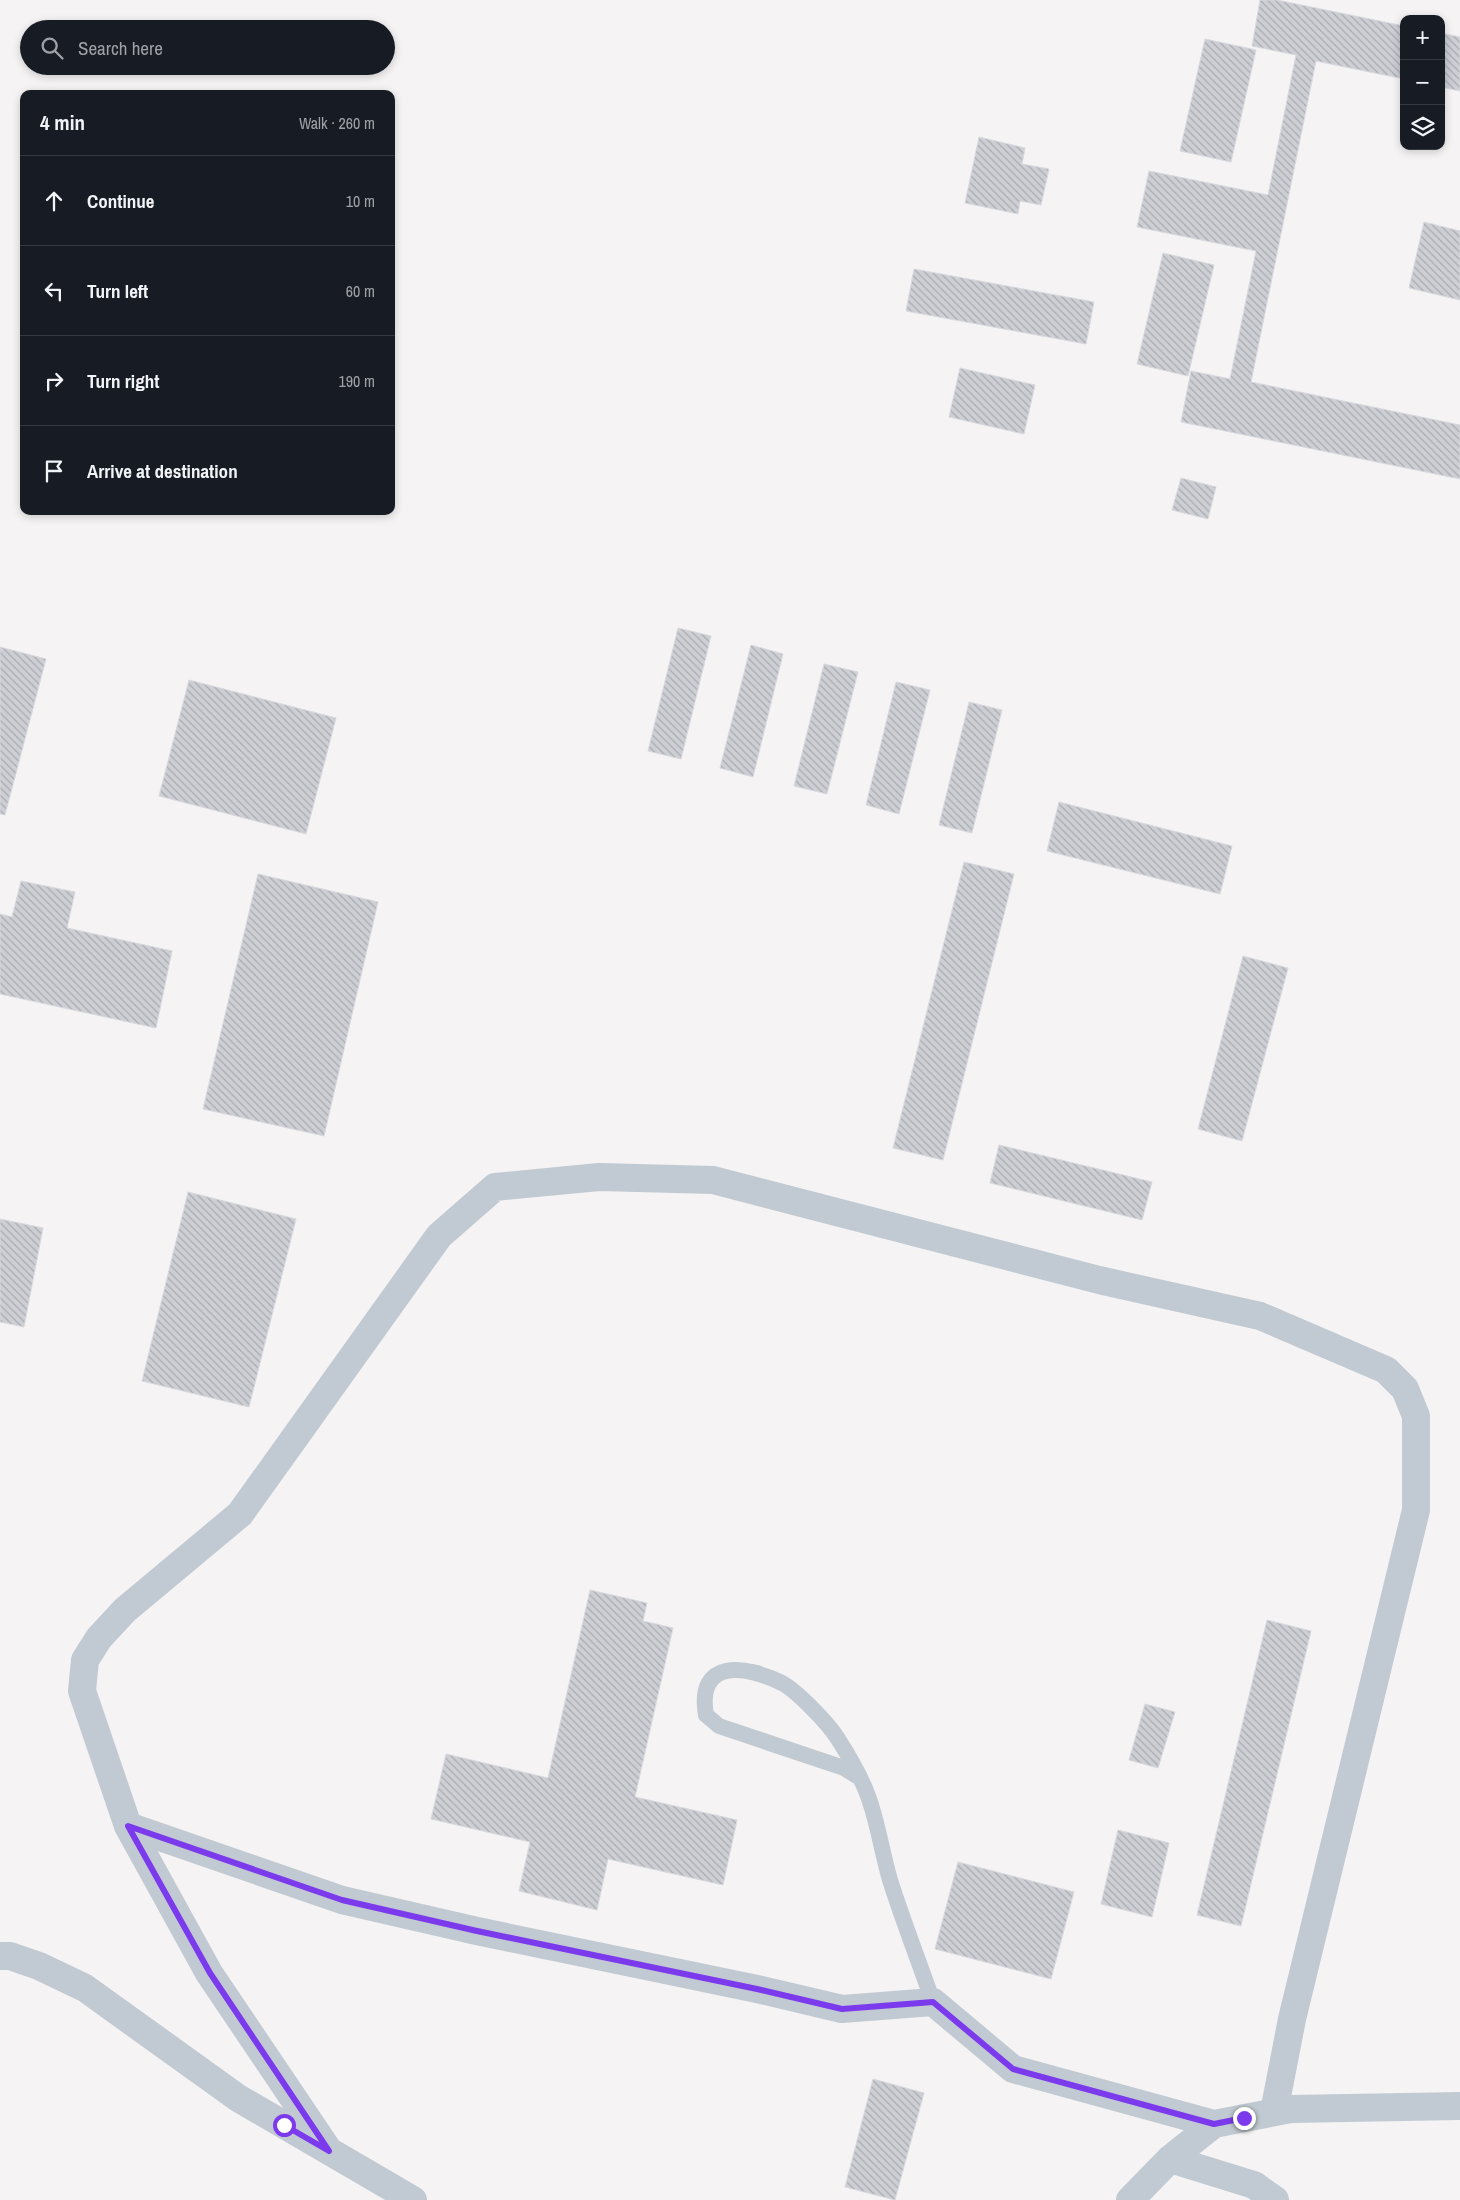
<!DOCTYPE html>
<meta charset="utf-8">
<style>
:root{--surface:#171b24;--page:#20242c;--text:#f1f3f6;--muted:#9ea1a6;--line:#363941}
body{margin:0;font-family:"Archivo Narrow",sans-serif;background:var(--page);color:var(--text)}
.controls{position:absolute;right:15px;top:15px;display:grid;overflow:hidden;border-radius:10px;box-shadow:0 2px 8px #0003}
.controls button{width:45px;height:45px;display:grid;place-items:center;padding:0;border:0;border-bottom:1px solid var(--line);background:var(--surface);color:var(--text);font:25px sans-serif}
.stop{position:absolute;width:15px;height:15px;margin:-11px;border:4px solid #7c3aed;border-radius:50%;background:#fff}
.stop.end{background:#7c3aed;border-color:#fff;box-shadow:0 1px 5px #0008}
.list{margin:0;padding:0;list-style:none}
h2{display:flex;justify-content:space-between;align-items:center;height:65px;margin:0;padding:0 20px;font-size:21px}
h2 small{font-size:16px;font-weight:400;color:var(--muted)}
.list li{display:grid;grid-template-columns:32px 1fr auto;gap:15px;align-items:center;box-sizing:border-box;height:90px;padding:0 20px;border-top:1px solid var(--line)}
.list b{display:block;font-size:19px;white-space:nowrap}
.list em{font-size:16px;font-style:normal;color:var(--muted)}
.icon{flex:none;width:28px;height:28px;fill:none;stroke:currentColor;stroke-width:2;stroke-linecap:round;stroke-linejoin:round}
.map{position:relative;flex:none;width:1460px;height:2200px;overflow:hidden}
.search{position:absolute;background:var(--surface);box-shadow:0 2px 8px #0003;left:20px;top:20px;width:375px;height:55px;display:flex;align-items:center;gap:12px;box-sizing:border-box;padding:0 18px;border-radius:28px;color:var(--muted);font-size:19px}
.panel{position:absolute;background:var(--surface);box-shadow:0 2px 8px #0003;left:20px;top:90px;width:375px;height:425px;border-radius:10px}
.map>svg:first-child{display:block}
.building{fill:url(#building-back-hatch);stroke:#d7d9de}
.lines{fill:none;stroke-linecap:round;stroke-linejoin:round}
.lane{stroke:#c1cad2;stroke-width:16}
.street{stroke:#c1cad2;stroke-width:28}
.route{stroke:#7c3aed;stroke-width:6}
</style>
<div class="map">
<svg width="1460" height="2200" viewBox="0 0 1460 2200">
<defs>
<pattern id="building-back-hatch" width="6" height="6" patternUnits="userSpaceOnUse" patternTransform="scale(1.25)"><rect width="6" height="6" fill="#cdcfd5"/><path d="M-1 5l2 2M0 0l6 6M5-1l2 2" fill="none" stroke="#a8abb0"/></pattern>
</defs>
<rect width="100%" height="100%" fill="#f5f3f3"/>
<path class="building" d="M 1260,0 L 1277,0 L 1404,26 L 1404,79 L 1316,61 L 1251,382 L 1460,425 L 1460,479 L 1181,422 L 1191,371 L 1230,379 L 1256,251 L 1137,227 L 1149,171 L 1268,195 L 1296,55 L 1252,46 Z
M 1441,33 L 1460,37 L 1460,91 L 1441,87 Z
M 1205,39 L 1256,50 L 1231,162 L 1180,151 Z
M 979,137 L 1025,148 L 1022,164 L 1049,169 L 1041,205 L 1020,201 L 1018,214 L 965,203 Z
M 1424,222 L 1460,231 L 1460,300 L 1409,288 Z
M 1163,253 L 1214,265 L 1188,376 L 1137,364 Z
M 914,269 L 1094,302 L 1086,344 L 906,311 Z
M 960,368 L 1035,385 L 1024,434 L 949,417 Z
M 1181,478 L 1216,487 L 1208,519 L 1172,510 Z
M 678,628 L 711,636 L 681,759 L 648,751 Z
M 751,645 L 783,654 L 753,777 L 720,768 Z
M 0,647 L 46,659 L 5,815 L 0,814 Z
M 824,664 L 858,672 L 827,794 L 794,786 Z
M 189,680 L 336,718 L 306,834 L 159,796 Z
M 896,682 L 930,690 L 899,814 L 866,805 Z
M 969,702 L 1002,710 L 972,833 L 939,825 Z
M 1059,802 L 1232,846 L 1220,894 L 1047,851 Z
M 964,862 L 1014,874 L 943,1160 L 893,1148 Z
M 258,874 L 378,902 L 324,1136 L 203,1109 Z
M 21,881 L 75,892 L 67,928 L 172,951 L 156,1028 L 0,994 L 0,914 L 12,917 Z
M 1243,956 L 1288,968 L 1242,1141 L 1198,1129 Z
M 999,1145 L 1152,1182 L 1142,1220 L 990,1183 Z
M 188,1192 L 296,1219 L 249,1407 L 142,1381 Z
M 0,1219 L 43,1228 L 24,1327 L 0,1322 Z
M 590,1590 L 647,1603 L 643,1621 L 673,1628 L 635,1797 L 737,1820 L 723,1885 L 608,1859 L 597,1910 L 519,1891 L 530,1842 L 431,1819 L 446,1754 L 548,1778 Z
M 1267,1620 L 1311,1631 L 1241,1926 L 1197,1915 Z
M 1145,1704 L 1175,1712 L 1158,1768 L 1129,1760 Z
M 1118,1830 L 1169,1843 L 1152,1917 L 1101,1904 Z
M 958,1862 L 1074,1892 L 1051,1979 L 935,1949 Z
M 873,2079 L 924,2093 L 895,2200 L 845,2187 Z"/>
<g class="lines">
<path class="lane" d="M 860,1778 L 844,1768 L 719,1726 L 706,1715 C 696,1658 746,1665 782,1683 C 797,1691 829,1724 838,1739 C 849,1756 861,1777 868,1796 C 878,1823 882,1853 890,1880 C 903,1921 919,1962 933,2002"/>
<path class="street" d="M 128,1826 L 342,1900 L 477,1931 L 757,1989 L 842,2009 L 933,2002 L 1013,2069 L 1214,2124
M 0,1956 L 10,1956 L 39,1966 L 85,1988 L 238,2098 L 413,2200
M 329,2151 L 209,1973 L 128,1826 L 82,1691 L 85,1660 L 99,1638 L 125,1610 L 240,1514 L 439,1236 L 495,1187 L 599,1177 L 713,1180 L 1099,1280 L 1260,1316 L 1386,1370 L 1405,1389 L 1416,1416 L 1416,1510 L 1292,2019 L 1274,2112
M 1170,2159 L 1254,2185 L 1275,2200
M 1130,2200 L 1170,2159 L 1214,2124 L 1291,2109 L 1460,2106"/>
</g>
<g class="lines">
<path class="route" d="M 284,2125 L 329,2151 L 210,1973 L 128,1826 L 342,1900 L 477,1931 L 757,1989 L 842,2009 L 933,2002 L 1013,2069 L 1214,2124 L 1244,2118"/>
</g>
</svg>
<div class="controls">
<button>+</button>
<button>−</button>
<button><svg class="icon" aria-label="layers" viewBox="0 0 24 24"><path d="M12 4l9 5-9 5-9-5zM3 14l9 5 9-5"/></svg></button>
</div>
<div class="stop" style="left:284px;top:2125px"></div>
<div class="stop end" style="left:1244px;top:2118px"></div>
<div class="search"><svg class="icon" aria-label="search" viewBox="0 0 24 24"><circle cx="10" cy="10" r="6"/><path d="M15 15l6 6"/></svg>Search here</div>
<section class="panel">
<h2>4 min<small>Walk · 260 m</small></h2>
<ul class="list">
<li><svg class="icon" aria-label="ahead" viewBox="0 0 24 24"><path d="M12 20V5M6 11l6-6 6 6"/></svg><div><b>Continue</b></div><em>10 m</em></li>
<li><svg class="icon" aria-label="left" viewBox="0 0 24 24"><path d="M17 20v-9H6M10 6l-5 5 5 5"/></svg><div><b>Turn left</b></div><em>60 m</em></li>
<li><svg class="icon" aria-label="right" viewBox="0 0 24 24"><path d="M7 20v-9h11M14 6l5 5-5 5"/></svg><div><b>Turn right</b></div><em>190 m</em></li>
<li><svg class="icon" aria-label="arrive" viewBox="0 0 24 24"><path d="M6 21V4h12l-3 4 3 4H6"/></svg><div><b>Arrive at destination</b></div></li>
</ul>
</section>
</div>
